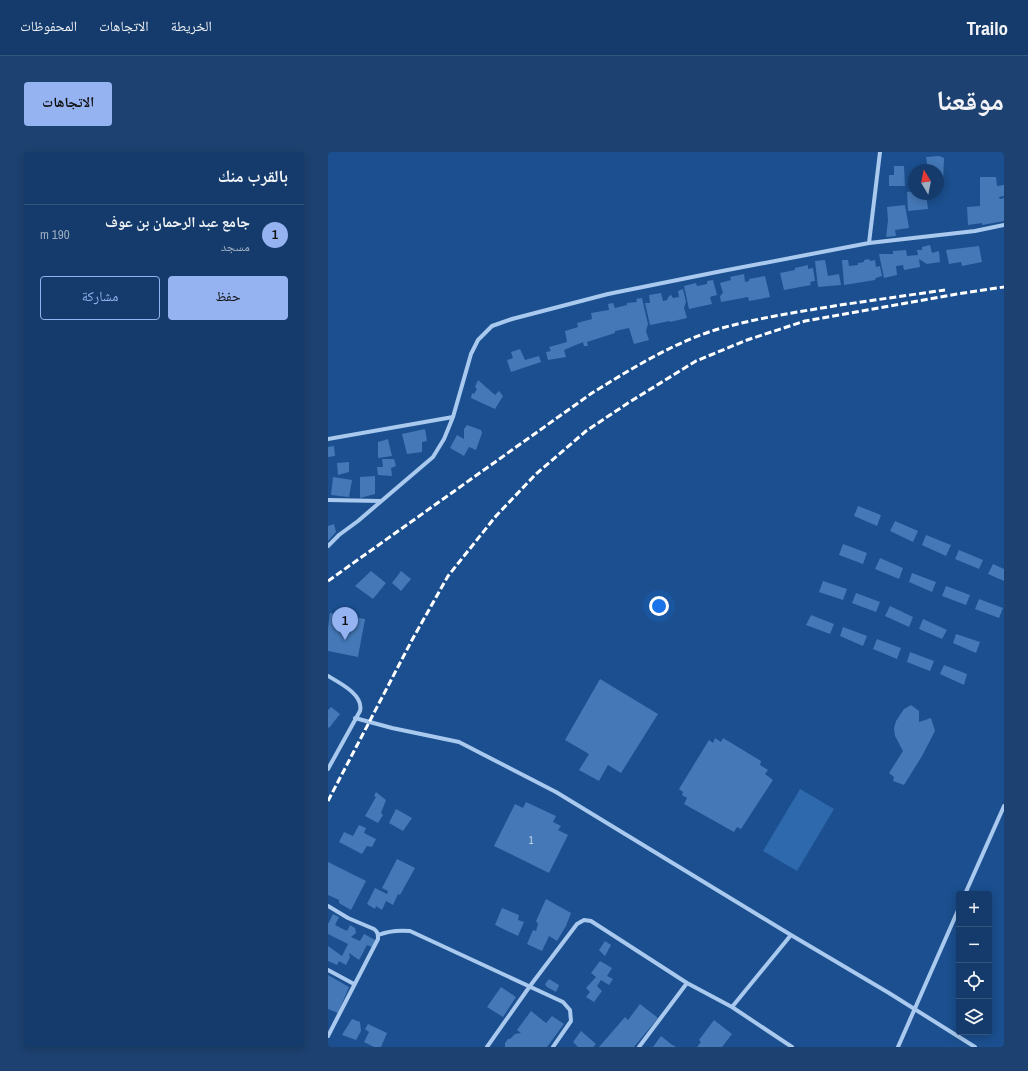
<!DOCTYPE html>
<html lang="ar">
<meta charset="utf-8">
<style>
:root{--surface:#143b6b;--page:#1d4271;--text:#f1f3f6;--muted:#9dadc1;--line:#33557e;--accent:#95b2f1}
body{margin:0;font-family:"Archivo Narrow","Noto Naskh Arabic",sans-serif;background:var(--page);color:var(--text);direction:rtl}
.controls{position:absolute;right:12px;bottom:12px;display:grid;overflow:hidden;border-radius:4px;box-shadow:0 2px 10px #0003}
.controls button{width:36px;height:36px;display:grid;place-items:center;padding:0;border:0;border-bottom:1px solid var(--line);background:var(--surface);color:var(--text);font:20px sans-serif}
.compass{position:absolute;left:580px;top:12px;width:36px;height:36px;border-radius:50%;background:var(--surface);box-shadow:0 2px 10px #0003;rotate:350deg}
.you{position:absolute;left:331px;top:454px;width:14px;height:14px;margin:-10px;border:3px solid #fff;border-radius:50%;background:#1a73e8;box-shadow:0 0 0 6px #1a73e833}
.badge{display:grid;place-items:center;width:26px;height:26px;border-radius:50%;background:var(--accent);color:#111;font-size:13px;font-weight:700}
.pin{position:absolute;translate:-50% -33px;filter:drop-shadow(0 1px 2px #0008)}
.pin::after{content:'';position:absolute;top:21px;width:14px;height:12px;background:inherit;clip-path:polygon(0 0,100% 0,50% 100%)}
.list{margin:0;padding:0;list-style:none}
h2{display:flex;justify-content:space-between;align-items:center;height:52px;margin:0;padding:0 16px;font-size:17px}
h2 small{font-size:13px;font-weight:400;color:var(--muted)}
.list li{display:grid;grid-template-columns:26px 1fr auto;gap:12px;align-items:center;box-sizing:border-box;height:60px;padding:0 16px;border-top:1px solid var(--line)}
.list b{display:block;font-size:15px;white-space:nowrap}
.list p{margin:0;font-size:13px;white-space:nowrap;color:var(--muted)}
.list em{font-size:13px;font-style:normal;color:var(--muted)}
.actions{display:flex;gap:8px;padding:12px 16px}
.actions a{flex:1;padding:9px 0;border:1px solid var(--accent);border-radius:4px;text-align:center;font-size:14px;color:var(--accent)}
.actions .main{background:var(--accent);color:#111}
.icon{flex:none;width:22px;height:22px;fill:none;stroke:currentColor;stroke-width:2;stroke-linecap:round;stroke-linejoin:round}
.map{position:relative;flex:none;width:676px;height:895px;overflow:hidden;direction:ltr;border-radius:4px}
header{display:flex;align-items:center;gap:24px;box-sizing:border-box;height:56px;padding:0 20px;background:var(--surface);border-bottom:1px solid var(--line)}
header strong{font-size:19px}
nav{display:flex;gap:22px;margin-inline-start:auto;font-size:14px}
.intro{display:flex;align-items:center;justify-content:space-between;box-sizing:border-box;height:96px;padding:0 24px}
h1{margin:0;font-size:28px}
.button{padding:10px 18px;border-radius:4px;background:var(--accent);color:#111;font-size:14px;font-weight:700}
main{display:flex;gap:24px;padding:0 24px}
aside{flex:1;background:var(--surface);border-radius:4px;box-shadow:0 2px 10px #0003}
.map>svg:first-child{display:block}
.green{fill:#2e69ad}
.building{fill:#4478b7}
.lines{fill:none;stroke-linecap:round;stroke-linejoin:round}
.minor{stroke:#a9c9ee;stroke-width:4}
.rail{stroke:#fff;stroke-width:3;stroke-dasharray:7 3;stroke-linecap:butt}
.labels{text-anchor:middle;stroke-width:3.5;stroke-linejoin:round;paint-order:stroke}
.number-label{font-size:10px;fill:#d0dded}
</style>
<header>
<strong>Trailo</strong>
<nav><a>الخريطة</a><a>الاتجاهات</a><a>المحفوظات</a></nav>
</header>
<div class="intro"><h1>موقعنا</h1><a class="button">الاتجاهات</a></div>
<main>
<div class="map">
<svg width="676" height="895" viewBox="0 0 676 895">
<rect width="100%" height="100%" fill="#1b4f8f"/>
<path class="green" d="M 472,637 L 506,657 L 469,719 L 435,699 Z"/>
<path class="building" d="M 611,4 L 616,6 L 615,30 L 610,31 L 610,18 L 600,18 L 598,5 Z
M 566,14 L 576,14 L 577,34 L 561,34 L 561,23 L 566,23 Z
M 652,25 L 668,25 L 669,34 L 676,33 L 676,44 L 671,45 L 672,47 L 676,46 L 676,69 L 654,73 L 654,71 L 640,73 L 639,55 L 652,54 Z
M 586,39 L 586,42 L 598,42 L 600,57 L 580,59 L 579,40 Z
M 577,53 L 581,76 L 567,78 L 568,84 L 558,85 L 560,68 L 559,55 Z
M 602,93 L 604,101 L 611,99 L 612,110 L 599,112 L 591,107 L 592,115 L 576,118 L 575,113 L 568,114 L 569,123 L 556,126 L 551,102 L 565,102 L 565,99 L 578,98 L 579,104 L 590,103 L 589,98 L 594,98 L 594,95 Z
M 651,94 L 654,110 L 634,114 L 633,110 L 621,112 L 618,98 Z
M 541,107 L 542,109 L 547,108 L 548,115 L 552,114 L 554,124 L 548,126 L 547,128 L 516,133 L 514,108 L 520,108 L 521,114 L 530,113 L 530,111 L 536,110 L 536,108 Z
M 497,108 L 500,124 L 511,122 L 513,133 L 490,135 L 487,109 Z
M 480,113 L 480,117 L 485,116 L 487,129 L 482,130 L 483,133 L 456,138 L 452,121 L 467,118 L 467,116 Z
M 416,122 L 417,130 L 421,129 L 421,127 L 437,124 L 442,145 L 421,149 L 420,145 L 393,150 L 392,144 L 395,141 L 392,131 L 403,128 L 402,125 Z
M 385,128 L 389,143 L 382,145 L 384,152 L 361,157 L 356,134 L 368,131 L 369,134 L 379,132 L 379,129 Z
M 355,137 L 358,150 L 356,156 L 359,166 L 342,170 L 342,169 L 322,173 L 317,151 L 322,151 L 321,143 L 333,141 L 335,149 L 339,148 L 341,144 L 343,143 L 345,146 L 351,145 L 350,139 Z
M 314,146 L 320,172 L 318,179 L 321,188 L 306,192 L 301,176 L 287,179 L 287,181 L 259,190 L 260,194 L 256,194 L 255,190 L 236,198 L 238,205 L 220,208 L 218,200 L 223,199 L 221,195 L 239,190 L 237,179 L 250,175 L 249,171 L 264,167 L 263,161 L 281,158 L 280,152 L 285,151 L 287,156 L 299,153 L 299,151 L 309,150 L 308,147 Z
M 192,197 L 197,208 L 211,204 L 213,210 L 183,220 L 179,208 L 185,206 L 183,200 Z
M 150,228 L 167,243 L 171,239 L 175,244 L 167,257 L 143,246 L 144,241 L 146,242 L 149,237 L 147,235 Z
M 139,273 L 153,278 L 154,281 L 148,298 L 141,295 L 136,304 L 122,296 L 129,283 L 136,287 L 136,277 Z
M 97,277 L 99,289 L 94,290 L 94,300 L 79,302 L 74,282 Z
M 60,287 L 64,304 L 50,306 L 50,290 Z
M 6,294 L 7,304 L 0,305 L 0,295 Z
M 54,307 L 66,307 L 68,314 L 63,316 L 64,324 L 50,323 L 49,315 L 55,315 Z
M 21,310 L 21,320 L 10,323 L 9,311 Z
M 47,324 L 47,342 L 32,346 L 32,325 Z
M 5,325 L 24,328 L 21,345 L 3,343 Z
M 530,354 L 553,363 L 549,374 L 526,364 Z
M 567,369 L 590,379 L 585,390 L 562,379 Z
M 6,372 L 8,380 L 0,389 L 0,374 Z
M 598,383 L 623,393 L 618,404 L 594,393 Z
M 515,392 L 539,401 L 535,412 L 511,403 Z
M 631,398 L 655,408 L 651,417 L 627,407 Z
M 552,406 L 575,416 L 571,427 L 547,417 Z
M 665,412 L 676,417 L 676,429 L 660,422 Z
M 43,419 L 58,431 L 45,447 L 27,434 Z
M 73,419 L 83,427 L 73,439 L 64,431 Z
M 584,421 L 608,430 L 604,440 L 581,430 Z
M 495,429 L 519,437 L 515,448 L 491,440 Z
M 618,434 L 642,443 L 638,453 L 614,444 Z
M 528,441 L 552,450 L 548,460 L 524,451 Z
M 651,447 L 675,456 L 671,466 L 647,457 Z
M 562,454 L 585,465 L 581,475 L 557,464 Z
M 2,461 L 37,467 L 30,505 L 0,499 L 0,476 Z
M 483,463 L 506,472 L 502,482 L 478,473 Z
M 595,467 L 619,478 L 614,487 L 591,477 Z
M 515,475 L 539,484 L 535,494 L 512,484 Z
M 628,482 L 652,490 L 648,501 L 625,491 Z
M 549,487 L 573,496 L 569,507 L 545,497 Z
M 582,500 L 606,509 L 602,519 L 579,510 Z
M 616,513 L 639,522 L 636,533 L 612,522 Z
M 272,527 L 330,562 L 293,621 L 280,613 L 271,629 L 251,618 L 261,602 L 237,588 Z
M 583,553 L 591,559 L 591,570 L 603,566 L 607,579 L 594,604 L 576,633 L 565,629 L 566,625 L 561,621 L 575,599 L 567,584 L 566,576 L 568,569 L 576,557 Z
M 3,555 L 12,562 L 1,576 L 0,575 L 0,558 Z
M 387,586 L 393,590 L 395,586 L 433,609 L 432,613 L 440,618 L 437,622 L 445,628 L 413,677 L 409,675 L 406,680 L 356,652 L 359,646 L 354,643 L 355,640 L 351,637 L 381,588 L 385,591 Z
M 48,640 L 58,648 L 53,661 L 55,663 L 50,671 L 37,664 L 48,645 L 46,644 Z
M 198,650 L 228,664 L 225,670 L 233,674 L 230,678 L 240,683 L 221,721 L 166,694 L 187,652 L 195,656 Z
M 68,657 L 84,666 L 75,679 L 61,671 Z
M 31,673 L 38,676 L 36,681 L 48,687 L 44,695 L 39,694 L 34,702 L 11,690 L 16,680 L 25,684 Z
M 69,707 L 87,716 L 72,743 L 70,742 L 65,753 L 58,749 L 54,758 L 48,754 L 47,757 L 39,752 L 47,736 L 59,742 L 60,739 L 54,736 Z
M 0,710 L 38,729 L 23,758 L 11,751 L 11,748 L 0,743 Z
M 218,747 L 243,761 L 238,774 L 229,789 L 221,784 L 214,799 L 199,792 L 205,778 L 208,779 L 210,772 L 208,769 Z
M 174,756 L 191,763 L 190,768 L 196,770 L 190,784 L 167,773 Z
M 5,762 L 11,765 L 7,773 L 19,779 L 22,773 L 27,776 L 28,781 L 23,785 L 32,789 L 36,782 L 47,788 L 44,795 L 39,793 L 31,808 L 21,801 L 22,805 L 18,813 L 11,809 L 9,813 L 0,809 L 0,794 L 14,804 L 20,792 L 0,782 L 0,772 Z
M 277,789 L 283,793 L 277,804 L 271,798 Z
M 272,809 L 284,816 L 279,824 L 285,827 L 281,833 L 273,828 L 269,834 L 274,839 L 266,850 L 258,845 L 262,840 L 258,836 L 268,825 L 263,821 Z
M 0,823 L 21,835 L 10,861 L 0,857 Z
M 221,827 L 231,833 L 228,840 L 219,835 L 217,832 Z
M 173,835 L 188,845 L 175,865 L 159,855 Z
M 312,852 L 330,866 L 306,895 L 271,895 L 297,865 L 300,868 Z
M 203,859 L 218,871 L 224,864 L 236,872 L 219,895 L 177,895 L 177,891 L 180,887 L 182,887 L 187,882 L 193,881 L 189,878 Z
M 24,867 L 32,870 L 33,879 L 28,888 L 14,883 Z
M 386,868 L 404,882 L 394,895 L 369,895 L 373,890 L 371,888 Z
M 40,872 L 59,881 L 53,895 L 46,895 L 36,890 L 41,880 L 37,877 Z
M 253,879 L 268,892 L 265,895 L 250,895 L 245,890 Z
M 333,884 L 343,892 L 348,895 L 325,895 Z"/>
<g class="lines">
<path class="minor" d="M 541,91 L 552,0
M 0,287 L 125,265
M 0,348 L 52,349
M 0,394 L 11,383 L 30,369 L 105,305 L 116,287 L 125,265 L 143,202 L 150,188 L 164,174 L 184,167 L 280,142 L 389,120 L 541,91 L 647,79 L 676,73
M 0,524 C 12,531 36,543 32,559 L 0,617
M 27,566 L 64,576 L 131,590 L 228,640 L 463,783 L 561,841 L 647,895
M 637,742 L 676,654
M 0,754 L 20,766 L 46,777 C 50,780 50,782 50,787 L 0,884
M 50,783 C 60,779 71,778 82,779 L 235,850 L 242,858 L 243,869 L 225,895
M 0,818 L 26,832
M 404,855 L 463,783
M 159,895 L 202,834 L 249,772 L 256,768 L 263,769 L 359,831 L 404,855 L 464,895
M 311,895 L 359,831
M 570,895 L 631,756"/>
<path class="rail" d="M 0,429 L 264,241 C 303,217 343,192 387,178 C 428,166 470,160 512,153 C 547,148 582,143 617,138
M 0,649 L 84,488 L 120,424 L 168,364 L 208,322 L 258,279 L 300,251 L 368,209 L 419,188 L 477,169 L 629,142 L 676,135"/>
</g>
<g class="labels">
<g class="number-label">
<text x="203" y="692">1</text>
</g>
</g>
</svg>
<div class="controls">
<button>+</button>
<button>−</button>
<button><svg class="icon" aria-label="locate" viewBox="0 0 24 24"><circle cx="12" cy="12" r="6"/><path d="M12 2v4M12 18v4M2 12h4M18 12h4"/></svg></button>
<button><svg class="icon" aria-label="layers" viewBox="0 0 24 24"><path d="M12 4l9 5-9 5-9-5zM3 14l9 5 9-5"/></svg></button>
</div>
<svg class="compass" viewBox="-18 -18 36 36"><path d="M0-13l5 13h-10z" fill="#e53935"/><path d="M0 13l5-13h-10z" fill="#9dadc1"/></svg>
<div class="you"></div>
<div class="pin badge" style="left:17px;top:488px">1</div>
</div>
<aside>
<h2>بالقرب منك<small></small></h2>
<ul class="list">
<li><span class="badge">1</span><div><b>جامع عبد الرحمان بن عوف</b><p>مسجد</p></div><em>190 m</em></li>
</ul>
<div class="actions"><a class="main">حفظ</a><a>مشاركة</a></div>
</aside>
</main>
